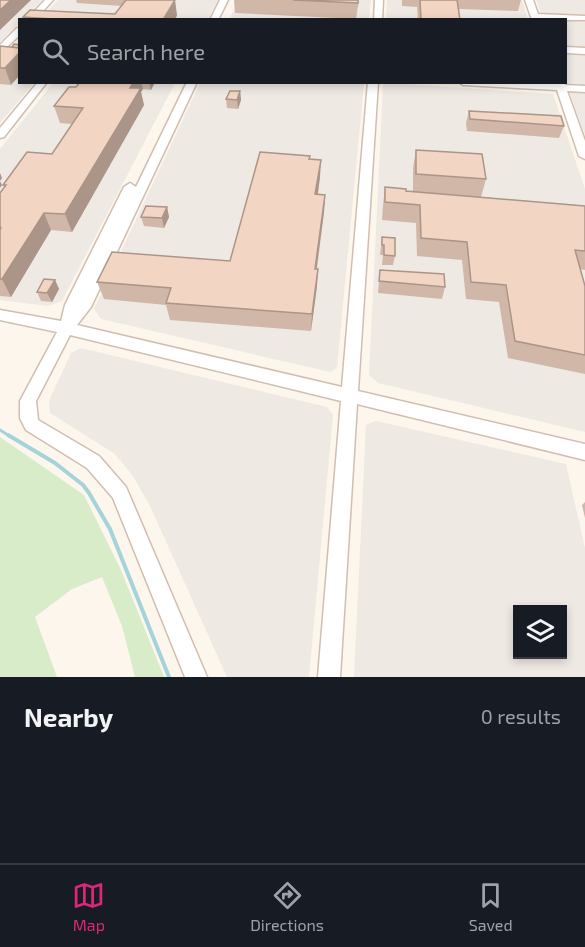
<!DOCTYPE html>
<style>
:root{--surface:#171b24;--page:#242831;--text:#f1f3f6;--muted:#9ea1a6;--line:#363941;--accent:#db2777}
body{margin:0;font-family:"Exo 2",sans-serif;background:var(--page);color:var(--text)}
.controls{position:absolute;right:18px;bottom:18px;display:grid;overflow:hidden;border-radius:0px;box-shadow:0 3px 9px #0003}
.controls button{width:54px;height:54px;display:grid;place-items:center;padding:0;border:0;border-bottom:2px solid var(--line);background:var(--surface);color:var(--text);font:30px sans-serif}
.list{margin:0;padding:0;list-style:none}
h2{display:flex;justify-content:space-between;align-items:center;height:78px;margin:0;padding:0 24px;font-size:26px}
h2 small{font-size:20px;font-weight:400;color:var(--muted)}
.icon{flex:none;width:33px;height:33px;fill:none;stroke:currentColor;stroke-width:2;stroke-linecap:round;stroke-linejoin:round}
.map{position:relative;flex:none;width:585px;height:677px;overflow:hidden}
.search{position:absolute;background:var(--surface);box-shadow:0 3px 9px #0003;left:18px;right:18px;top:18px;height:66px;display:flex;align-items:center;gap:15px;box-sizing:border-box;padding:0 21px;border-radius:0px;color:var(--muted);font-size:22px}
.sheet{height:186px;background:var(--surface)}
nav{display:flex;justify-content:space-around;align-items:center;box-sizing:border-box;height:84px;border-top:2px solid var(--line);background:var(--surface);font-size:16px;color:var(--muted)}
nav a{display:grid;justify-items:center;gap:3px}
nav .on{color:var(--accent)}
.map>svg:first-child{display:block}
.industrial{fill:#efe9e4;fill-rule:evenodd}
.green{fill:#d8ecc9}
.lines{fill:none;stroke-linecap:round;stroke-linejoin:round}
.stream-far1{stroke:#a5d3da;stroke-width:3}
.stream{stroke:#a5d3da;stroke-width:4}
.minor-casing{stroke:#d1beb0;stroke-width:3}
.minor{fill:#fff;fill-rule:evenodd}
.wall{fill:#d1b7a8}
.shaded-wall{fill:#aa9588}
.building{fill:#f3d5c3;stroke:#aa9588;stroke-width:1.5}
</style>
<div class="map">
<svg width="585" height="677" viewBox="0 0 585 677">
<rect width="100%" height="100%" fill="#fdf6ec"/>
<path class="industrial" d="M 0,0 L 42,0 L 23,19 L 20,20 L 19,23 L 0,42 Z
M 58,0 L 218,0 L 208,19 L 39,20 Z
M 238,0 L 371,0 L 369,19 L 229,20 Z
M 387,0 L 522,0 L 528,19 L 386,20 Z
M 536,0 L 585,0 L 585,135 L 566,82 L 566,20 L 543,19 Z
M 0,60 L 19,61 L 20,82 L 34,83 L 0,123 Z
M 362,82 L 364,84 L 337,368 L 330,372 L 101,319 L 94,309 L 200,83 Z
M 53,83 L 175,83 L 62,301 L 48,306 L 0,300 L 0,149 Z
M 389,83 L 553,94 L 585,189 L 585,432 L 378,383 L 369,375 L 383,85 Z
M 81,348 L 327,407 L 333,415 L 309,677 L 227,677 L 150,506 L 133,476 L 115,454 L 50,413 L 49,401 L 71,353 Z
M 376,421 L 566,464 L 585,548 L 585,677 L 354,677 L 366,425 ZM 518,610 L 562,610 L 562,654 L 518,654 Z"/>
<path class="green" d="M 0,437 L 84,495 L 121,570 L 164,677 L 135,677 L 122,626 L 102,577 L 72,589 L 35,617 L 57,677 L 0,677 Z"/>
<g class="lines">
<path class="stream-far1" d="M 0,430 L 11,437"/>
<path class="stream" d="M 8,435 L 55,463 L 83,485 L 89,493 L 110,529 L 169,677"/>
<defs>
<path id="minor" d="M 45,0 L 53,0 L 35,20 L 26,20 Z
M 220,0 L 228,0 L 218,20 L 210,20 Z
M 375,0 L 383,0 L 382,20 L 374,20 Z
M 525,0 L 533,0 L 538,14 L 585,16 L 585,20 L 532,20 Z
M 17,28 L 20,28 L 20,35 L 0,53 L 0,45 Z
M 566,47 L 585,48 L 585,54 L 566,53 Z
M 38,82 L 47,82 L 4,137 L 0,138 L 0,128 Z
M 187,82 L 197,82 L 91,307 L 77,325 L 342,387 L 368,82 L 378,82 L 358,391 L 585,444 L 585,460 L 357,404 L 340,677 L 318,677 L 341,401 L 70,335 L 36,401 L 38,420 L 99,456 L 126,487 L 207,677 L 185,677 L 113,498 L 87,468 L 26,430 L 20,418 L 20,401 L 57,332 L 0,320 L 0,310 L 61,321 L 65,305 L 124,187 L 130,183 L 136,187 Z
M 459,82 L 555,84 L 554,82 L 564,82 L 565,85 L 585,86 L 585,92 L 567,91 L 585,141 L 585,159 L 579,156 L 557,90 L 463,85 Z"/>
</defs>
<use href="#minor" class="minor-casing"/>
<use href="#minor" class="minor"/>
</g>
<path class="wall" d="M 76,0 L 169,0 L 177,15 L 175,20 L 23,20 L 23,17 L 115,14 L 122,6 L 77,3 Z
M 234,0 L 359,0 L 356,19 L 235,13 Z
M 402,0 L 521,0 L 518,11 L 459,9 L 460,20 L 418,20 L 417,7 L 402,6 Z
M 0,46 L 11,85 L 0,84 Z
M 80,82 L 155,82 L 151,90 L 143,89 L 141,92 L 144,105 L 72,232 L 51,230 L 11,297 L 0,296 L 0,193 L 4,187 L 3,185 L 52,154 L 72,124 L 60,123 L 54,106 L 76,87 Z
M 205,82 L 226,82 L 226,84 Z
M 240,91 L 241,100 L 238,109 L 227,108 L 226,99 Z
M 469,111 L 564,126 L 559,138 L 467,131 L 466,123 Z
M 416,150 L 486,179 L 481,197 L 585,206 L 585,270 L 580,269 L 585,286 L 585,374 L 508,358 L 499,302 L 466,299 L 462,260 L 417,256 L 416,223 L 382,220 L 383,205 L 385,187 L 413,192 L 413,168 Z
M 310,159 L 320,177 L 318,194 L 325,195 L 324,212 L 317,269 L 317,286 L 311,331 L 170,320 L 166,305 L 104,299 L 97,282 L 230,261 Z
M 167,207 L 169,217 L 164,228 L 144,226 L 141,217 Z
M 382,237 L 395,256 L 393,265 L 382,265 L 383,255 L 380,255 Z
M 380,270 L 445,287 L 442,299 L 378,293 Z
M 55,280 L 59,289 L 52,302 L 41,301 L 37,292 Z
M 585,502 L 585,518 L 582,505 Z"/>
<path class="shaded-wall" d="M 11,0 L 31,0 L 0,30 L 0,10 Z
M 175,0 L 177,15 L 175,20 L 164,20 L 164,18 Z
M 20,52 L 20,75 L 11,85 L 5,68 Z
M 133,82 L 141,82 L 143,89 L 141,92 L 144,105 L 72,232 L 65,214 Z
M 149,82 L 155,82 L 151,90 Z
M 240,91 L 241,100 L 238,109 L 237,100 Z
M 321,160 L 320,177 L 315,212 L 315,194 Z
M 0,173 L 2,178 L 0,181 L 2,185 L 0,188 Z
M 325,195 L 324,212 L 314,286 L 315,269 Z
M 167,207 L 169,217 L 164,228 L 162,218 Z
M 44,213 L 51,230 L 11,297 L 2,279 Z
M 318,269 L 317,286 L 311,331 L 312,314 Z
M 55,280 L 59,289 L 52,302 L 47,293 Z"/>
<path class="building" d="M 0,0 L 11,0 L 0,10 Z
M 126,0 L 175,0 L 164,18 L 171,20 L 66,20 L 23,17 L 30,10 L 115,14 Z
M 293,0 L 358,0 L 358,3 Z
M 420,0 L 457,0 L 460,20 L 421,20 Z
M 14,44 L 20,45 L 20,48 L 12,47 Z
M 0,46 L 20,48 L 20,52 L 5,68 L 0,68 Z
M 80,82 L 133,82 L 130,88 L 141,88 L 65,214 L 44,213 L 2,279 L 0,279 L 0,230 L 1,228 L 0,227 L 0,193 L 6,185 L 3,185 L 27,152 L 52,154 L 83,108 L 54,106 L 69,87 L 76,87 Z
M 230,91 L 240,91 L 237,100 L 226,99 Z
M 469,111 L 561,116 L 564,126 L 470,119 Z
M 416,150 L 482,154 L 486,179 L 416,174 Z
M 260,152 L 310,156 L 309,159 L 321,160 L 315,194 L 325,195 L 315,269 L 318,269 L 312,314 L 166,303 L 171,288 L 97,282 L 112,252 L 230,261 Z
M 385,187 L 406,189 L 406,191 L 585,206 L 585,251 L 575,250 L 585,286 L 585,355 L 515,341 L 506,285 L 471,282 L 467,242 L 421,238 L 420,205 L 385,202 Z
M 146,206 L 167,207 L 162,218 L 141,217 Z
M 382,237 L 395,238 L 395,256 L 384,255 L 384,245 L 382,245 Z
M 380,270 L 444,274 L 445,287 L 379,281 Z
M 44,279 L 55,280 L 47,293 L 37,292 Z"/>
</svg>
<div class="controls">
<button><svg class="icon" aria-label="layers" viewBox="0 0 24 24"><path d="M12 4l9 5-9 5-9-5zM3 14l9 5 9-5"/></svg></button>
</div>
<div class="search"><svg class="icon" aria-label="search" viewBox="0 0 24 24"><circle cx="10" cy="10" r="6"/><path d="M15 15l6 6"/></svg>Search here</div>
</div>
<section class="sheet">
<h2>Nearby<small>0 results</small></h2>
<ul class="list">
</ul>
</section>
<nav>
<a class="on"><svg class="icon" aria-label="map" viewBox="0 0 24 24"><path d="M3 6l6-2 6 2 6-2v14l-6 2-6-2-6 2zM9 4v14M15 6v14"/></svg>Map</a>
<a><svg class="icon" aria-label="directions" viewBox="0 0 24 24"><path d="M12 3l9 9-9 9-9-9zM9 14v-3h6M13 9l2 2-2 2"/></svg>Directions</a>
<a><svg class="icon" aria-label="saved" viewBox="0 0 24 24"><path d="M7 4h10v16l-5-4-5 4z"/></svg>Saved</a>
</nav>
